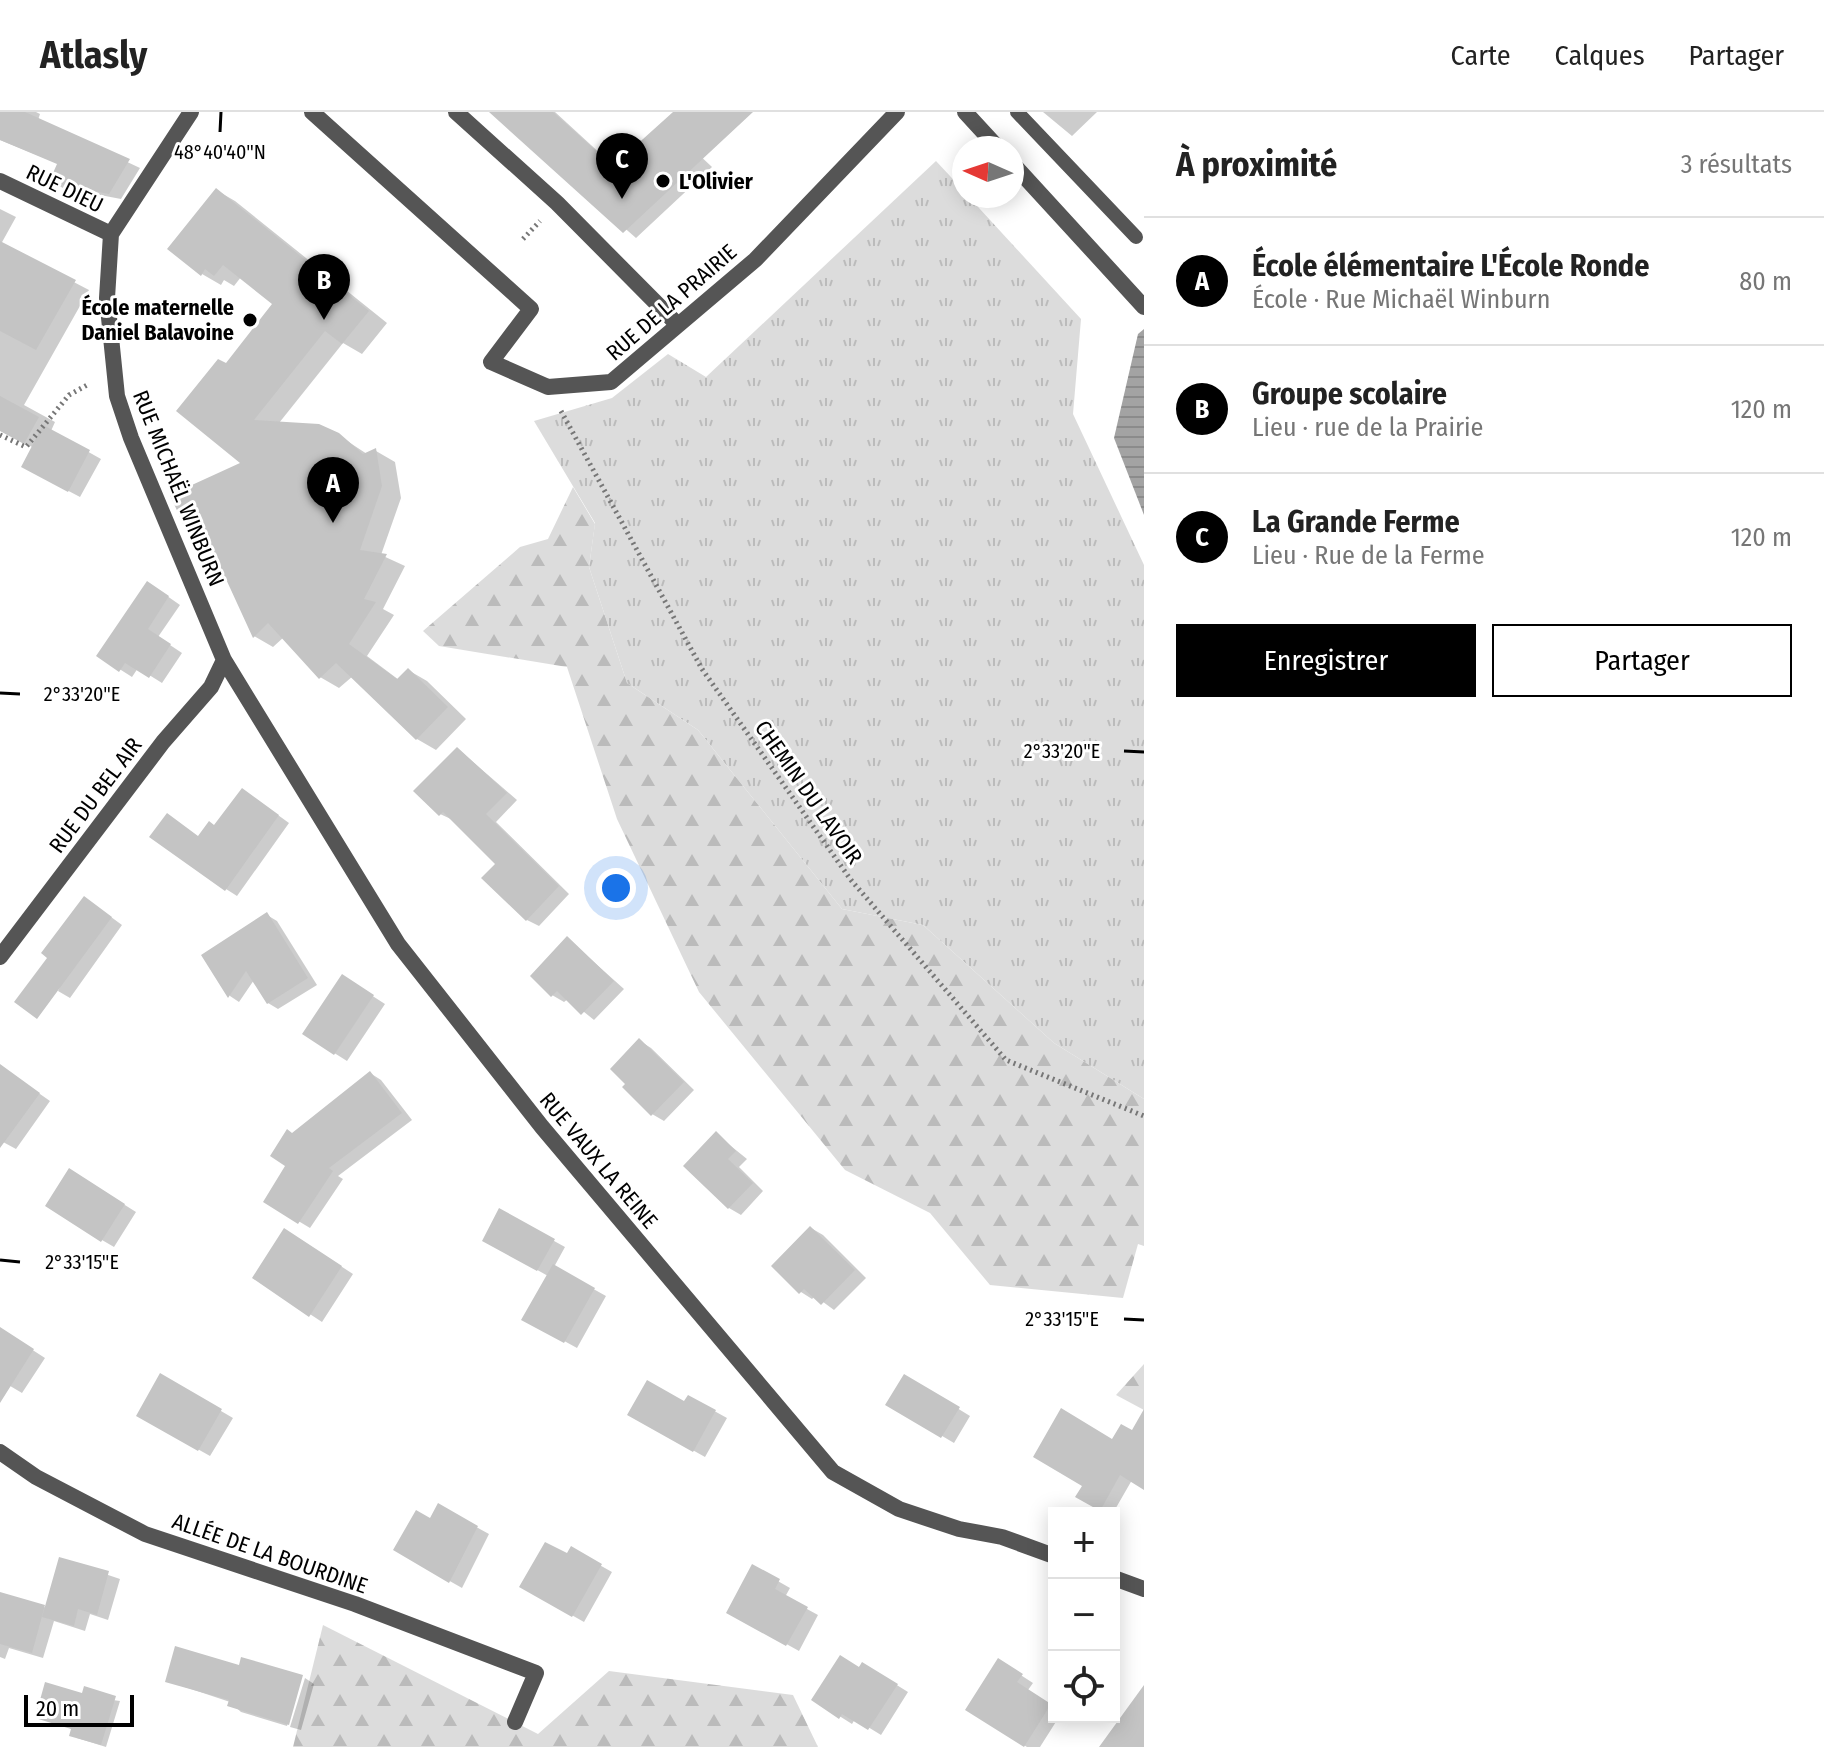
<!DOCTYPE html>
<html lang="fr">
<meta charset="utf-8">
<style>
:root{--surface:#fff;--page:#f6f6f6;--text:#222;--muted:#767676;--line:#e0e0e0;--accent:#000}
body{margin:0;font-family:"Fira Sans Condensed",sans-serif;background:var(--page);color:var(--text)}
.controls{position:absolute;right:24px;bottom:24px;display:grid;overflow:hidden;border-radius:0px;box-shadow:0 4px 20px #0003}
.controls button{width:72px;height:72px;display:grid;place-items:center;padding:0;border:0;border-bottom:2px solid var(--line);background:var(--surface);color:var(--text);font:40px sans-serif}
.compass{position:absolute;left:952px;top:24px;width:72px;height:72px;border-radius:50%;background:var(--surface);box-shadow:0 4px 20px #0003;rotate:273deg}
.scale{position:absolute;left:24px;bottom:20px;width:110px;box-sizing:border-box;padding-left:8px;border:4px solid #000;border-top:0;font-size:22px;line-height:28px;white-space:nowrap;color:#000;-webkit-text-stroke:6px #fff;paint-order:stroke}
.you{position:absolute;left:616px;top:776px;width:28px;height:28px;margin:-20px;border:6px solid #fff;border-radius:50%;background:#1a73e8;box-shadow:0 0 0 12px #1a73e833}
.badge{display:grid;place-items:center;width:52px;height:52px;border-radius:50%;background:var(--accent);color:#fff;font-size:26px;font-weight:700}
.pin{position:absolute;translate:-50% -66px;filter:drop-shadow(0 2px 4px #0008)}
.pin::after{content:'';position:absolute;top:42px;width:28px;height:24px;background:inherit;clip-path:polygon(0 0,100% 0,50% 100%)}
.list{margin:0;padding:0;list-style:none}
h2{display:flex;justify-content:space-between;align-items:center;height:104px;margin:0;padding:0 32px;font-size:34px}
h2 small{font-size:26px;font-weight:400;color:var(--muted)}
.list li{display:grid;grid-template-columns:52px 1fr auto;gap:24px;align-items:center;box-sizing:border-box;height:128px;padding:0 32px;border-top:2px solid var(--line)}
.list b{display:block;font-size:30px;white-space:nowrap}
.list p{margin:0;font-size:26px;white-space:nowrap;color:var(--muted)}
.list em{font-size:26px;font-style:normal;color:var(--muted)}
.actions{display:flex;gap:16px;padding:24px 32px}
.actions a{flex:1;padding:18px 0;border:2px solid var(--accent);border-radius:0px;text-align:center;font-size:28px;color:var(--accent)}
.actions .main{background:var(--accent);color:#fff}
.icon{flex:none;width:44px;height:44px;fill:none;stroke:currentColor;stroke-width:2;stroke-linecap:round;stroke-linejoin:round}
.map{position:relative;flex:none;width:1144px;height:1635px;overflow:hidden}
header{display:flex;align-items:center;gap:48px;box-sizing:border-box;height:112px;padding:0 40px;background:var(--surface);border-bottom:2px solid var(--line)}
header strong{font-size:38px}
nav{display:flex;gap:44px;margin-inline-start:auto;font-size:28px}
main{display:flex}
aside{flex:1;background:var(--surface)}
.map>svg:first-child{display:block}
.grass{fill:url(#grass-tufts)}
.forest{fill:url(#forest-firs)}
.water{fill:url(#water-rules)}
.shadow{fill:#0003}
.building{fill:#c4c4c4}
.lines{fill:none;stroke-linecap:round;stroke-linejoin:round}
.path{stroke:#777;stroke-width:5;stroke-dasharray:2 4;stroke-linecap:butt}
.service{stroke:#555;stroke-width:14}
.minor{stroke:#555;stroke-width:16}
.tertiary{stroke:#555;stroke-width:16}
.ticks{fill:none;stroke:#000;stroke-width:3}
.poi-dot{fill:#000;stroke:#fff;stroke-width:3}
.labels{text-anchor:middle;stroke-width:6;stroke-linejoin:round;paint-order:stroke}
.poi-label{font-size:22px;font-weight:bold;fill:#000;stroke:#fff;text-anchor:start}
.street-label{font-size:22px;fill:#000;stroke:#fff}
.ticks-label{font-size:20px;text-anchor:middle;fill:#000;stroke:#fff;stroke-width:6;stroke-linejoin:round;paint-order:stroke}
</style>
<header>
<strong>Atlasly</strong>
<nav><a>Carte</a><a>Calques</a><a>Partager</a></nav>
</header>
<main>
<div class="map">
<svg width="1144" height="1635" viewBox="0 0 1144 1635">
<defs>
<pattern id="grass-tufts" width="24" height="20" patternUnits="userSpaceOnUse" patternTransform="scale(2)"><rect width="24" height="20" fill="#dcdcdc"/><path d="M3 7l-1-3M5 7V3M7 7l1-3M15 17l-1-3M17 17v-4M19 17l1-3" fill="none" stroke="#bbb"/></pattern>
<pattern id="forest-firs" width="22" height="20" patternUnits="userSpaceOnUse" patternTransform="scale(2)"><rect width="22" height="20" fill="#dcdcdc"/><path d="M5 1l3.5 6h-7zM16 11l3.5 6h-7z" fill="#bbb"/></pattern>
<pattern id="water-rules" width="6" height="5" patternUnits="userSpaceOnUse" patternTransform="scale(2)"><rect width="6" height="5" fill="#a3a3a3"/><path d="M0 2.5h6" fill="none" stroke="#8b8b8b"/></pattern>
</defs>
<rect width="100%" height="100%" fill="#fff"/>
<path class="grass" d="M 936,49 L 964,79 L 964,84 L 968,84 L 1081,207 L 1073,302 L 1144,453 L 1144,987 L 1054,931 L 923,813 L 842,797 L 698,618 L 627,571 L 589,455 L 595,411 L 534,309 L 612,286 L 668,242 L 706,265 Z"/>
<path class="forest" d="M 573,375 L 595,412 L 589,455 L 627,571 L 698,618 L 842,797 L 923,813 L 1054,931 L 1144,987 L 1144,1134 L 1138,1132 L 1123,1186 L 990,1173 L 930,1101 L 845,1058 L 699,880 L 617,707 L 567,555 L 439,534 L 423,519 L 520,435 L 548,427 Z
M 1144,1252 L 1144,1298 L 1116,1283 Z
M 323,1513 L 538,1622 L 609,1559 L 793,1583 L 818,1635 L 293,1635 Z"/>
<path class="water" d="M 1144,217 L 1144,403 L 1114,326 L 1138,222 Z"/>
<path class="shadow" d="M 0,0 L 36,0 L 40,2 L 38,8 L 140,56 L 121,87 L 63,76 L 51,70 L 59,52 L 0,28 Z
M 492,0 L 555,0 L 615,55 L 676,0 L 726,0 L 695,39 L 712,55 L 636,126 Z
M 1043,0 L 1097,0 L 1072,24 Z
M 216,78 L 235,89 L 387,211 L 362,242 L 343,231 L 279,311 L 338,323 L 367,342 L 376,339 L 395,350 L 401,386 L 381,443 L 405,454 L 383,497 L 394,503 L 367,544 L 399,568 L 408,558 L 427,569 L 466,607 L 436,638 L 417,627 L 353,564 L 339,576 L 320,565 L 284,525 L 273,535 L 254,524 L 218,445 L 195,435 L 244,352 L 227,253 L 275,192 L 241,165 L 234,174 L 224,168 L 221,173 L 202,162 Z
M 0,97 L 16,105 L 1,132 L 89,178 L 24,293 L 55,310 L 51,319 L 101,347 L 80,385 L 23,355 L 34,336 L 0,318 Z
M 160,479 L 180,493 L 158,525 L 182,541 L 162,571 L 138,556 L 132,565 L 99,544 Z
M 458,637 L 517,688 L 496,710 L 569,782 L 539,814 L 527,808 L 498,752 L 453,708 L 440,702 Z
M 253,685 L 289,711 L 237,784 L 226,777 L 199,726 Z
M 96,794 L 122,813 L 70,886 L 58,879 Z
M 267,803 L 277,809 L 317,873 L 278,897 L 268,891 L 254,868 L 239,890 L 230,884 L 203,843 Z
M 568,827 L 624,877 L 594,908 L 568,887 L 564,890 L 552,883 Z
M 354,872 L 385,892 L 347,949 L 304,922 Z
M 640,929 L 651,936 L 694,978 L 664,1009 L 652,1002 Z
M 0,954 L 50,989 L 16,1037 L 3,1030 L 0,1035 Z
M 370,961 L 381,968 L 412,1008 L 338,1064 L 343,1067 L 310,1116 L 265,1089 L 288,1054 L 293,1023 Z
M 716,1022 L 747,1047 L 739,1055 L 763,1079 L 741,1103 L 729,1096 Z
M 82,1066 L 136,1100 L 114,1135 L 102,1128 Z
M 500,1099 L 565,1135 L 554,1155 L 606,1184 L 577,1236 L 524,1207 L 548,1164 L 484,1128 Z
M 811,1116 L 823,1123 L 866,1166 L 834,1198 L 815,1184 L 812,1187 L 801,1180 L 773,1154 Z
M 296,1125 L 353,1162 L 322,1210 L 255,1166 Z
M 0,1217 L 45,1246 L 22,1281 L 0,1268 Z
M 161,1264 L 233,1306 L 210,1344 L 139,1304 Z
M 905,1264 L 970,1304 L 954,1331 L 888,1292 Z
M 689,1285 L 727,1306 L 705,1345 L 630,1303 L 685,1292 Z
M 1144,1328 L 1144,1376 L 1132,1368 L 1113,1401 L 1078,1384 L 1112,1330 Z
M 438,1394 L 489,1422 L 462,1476 L 395,1438 L 430,1408 Z
M 571,1437 L 612,1460 L 584,1510 L 522,1475 L 567,1444 Z
M 61,1447 L 120,1467 L 108,1508 L 90,1502 L 85,1519 L 54,1509 L 43,1546 L 9,1536 L 5,1547 L 0,1545 L 0,1482 L 47,1496 Z
M 753,1455 L 790,1476 L 785,1485 L 818,1503 L 799,1539 L 729,1500 Z
M 863,1552 L 908,1580 L 881,1623 L 855,1607 L 852,1612 L 814,1588 Z
M 240,1555 L 301,1564 L 287,1614 L 241,1600 L 230,1590 L 167,1569 Z
M 1010,1556 L 1033,1571 L 1028,1578 L 1054,1595 L 1054,1605 L 1059,1605 L 1040,1635 L 1027,1635 L 967,1597 Z
M 305,1566 L 314,1572 L 301,1618 L 290,1615 Z
M 83,1584 L 120,1589 L 106,1635 L 77,1626 L 73,1617 Z"/>
<path class="building" d="M 0,0 L 25,0 L 130,47 L 109,82 L 49,70 L 57,52 L 0,28 Z
M 489,0 L 553,0 L 613,54 L 673,0 L 753,0 L 623,121 Z
M 216,76 L 369,199 L 342,232 L 325,219 L 254,308 L 319,312 L 339,321 L 363,342 L 376,336 L 382,374 L 360,438 L 387,442 L 364,487 L 376,490 L 349,532 L 397,567 L 408,556 L 448,595 L 416,628 L 336,551 L 319,567 L 268,511 L 253,526 L 209,430 L 194,436 L 170,383 L 240,351 L 176,299 L 218,247 L 226,251 L 272,192 L 223,153 L 214,164 L 205,157 L 201,164 L 167,137 Z
M 0,129 L 76,168 L 36,238 L 0,219 Z
M 0,284 L 39,305 L 24,332 L 0,319 Z
M 43,313 L 90,338 L 68,380 L 21,355 Z
M 147,469 L 169,484 L 148,517 L 171,532 L 149,566 L 125,551 L 119,560 L 96,544 Z
M 457,635 L 507,681 L 486,702 L 559,774 L 526,809 L 481,766 L 495,752 L 443,700 L 439,704 L 413,679 Z
M 242,676 L 279,703 L 225,779 L 149,725 L 167,701 L 198,724 L 209,709 L 214,713 Z
M 84,784 L 112,805 L 37,907 L 14,890 L 47,846 L 41,841 Z
M 267,800 L 308,866 L 267,892 L 246,859 L 228,886 L 201,843 Z
M 567,824 L 614,869 L 581,903 L 557,879 L 551,885 L 530,864 Z
M 342,862 L 374,883 L 334,943 L 302,922 Z
M 639,926 L 684,970 L 651,1004 L 622,975 L 625,972 L 610,957 Z
M 0,952 L 40,981 L 0,1036 Z
M 370,959 L 402,1001 L 329,1056 L 333,1059 L 298,1112 L 263,1090 L 285,1054 L 270,1044 L 287,1017 L 292,1021 Z
M 716,1019 L 736,1039 L 728,1047 L 753,1071 L 728,1097 L 683,1054 Z
M 69,1056 L 125,1092 L 101,1130 L 45,1094 Z
M 499,1096 L 555,1127 L 537,1159 L 482,1129 Z
M 810,1114 L 855,1158 L 821,1193 L 804,1177 L 799,1182 L 771,1154 Z
M 284,1116 L 342,1154 L 309,1205 L 252,1166 Z
M 553,1152 L 595,1176 L 564,1231 L 521,1208 Z
M 0,1215 L 34,1237 L 0,1291 Z
M 160,1261 L 222,1297 L 198,1339 L 136,1304 Z
M 904,1262 L 960,1295 L 941,1326 L 885,1293 Z
M 647,1268 L 684,1289 L 688,1283 L 716,1298 L 693,1340 L 627,1303 Z
M 1061,1296 L 1112,1327 L 1121,1312 L 1132,1318 L 1144,1297 L 1144,1378 L 1120,1363 L 1100,1399 L 1075,1385 L 1082,1374 L 1033,1345 Z
M 438,1391 L 478,1414 L 449,1471 L 393,1438 L 416,1398 L 430,1406 Z
M 545,1430 L 567,1441 L 571,1434 L 602,1452 L 572,1505 L 519,1475 Z
M 59,1445 L 109,1459 L 97,1503 L 78,1497 L 74,1514 L 42,1505 Z
M 752,1452 L 780,1467 L 775,1477 L 808,1495 L 786,1534 L 726,1501 Z
M 0,1480 L 45,1493 L 32,1541 L 0,1532 Z
M 175,1534 L 239,1553 L 241,1545 L 303,1563 L 289,1613 L 227,1594 L 229,1588 L 165,1570 Z
M 840,1543 L 859,1555 L 862,1550 L 898,1572 L 868,1618 L 842,1602 L 839,1607 L 811,1588 Z
M 998,1546 L 1023,1562 L 1017,1570 L 1051,1592 L 1024,1635 L 965,1598 Z
M 45,1570 L 82,1581 L 84,1574 L 116,1584 L 101,1633 L 69,1624 L 71,1617 L 35,1606 Z
M 1144,1573 L 1144,1635 L 1099,1635 Z"/>
<g class="lines">
<path class="path" d="M 523,127 L 540,109
M 561,299 L 702,557 L 851,768 L 1006,948 L 1144,1004
M 0,323 L 26,335 L 69,283 L 89,272"/>
<path class="service" d="M 1017,0 L 1136,125"/>
<path class="minor" d="M 191,0 L 111,122 L 107,186 L 117,284 L 131,326 L 224,548 L 398,832 L 542,1015 L 833,1360 L 899,1397 L 959,1417 L 1002,1425 L 1054,1444
M 312,0 L 531,197 L 491,250 L 548,275 L 611,270 L 755,148 L 897,0
M 456,0 L 557,91 L 677,212
M 0,69 L 111,122
M 0,845 L 163,630 L 211,575 L 224,548
M 0,1340 L 36,1365 L 145,1422 L 355,1492 L 536,1561 L 515,1610
M 1114,1466 L 1144,1477"/>
<path class="tertiary" d="M 965,0 L 998,36
M 1012,51 L 1144,195"/>
</g>
<path class="ticks" d="M 220,20 L 221,0M 0,581 L 20,582M 1124,639 L 1144,640M 0,1148 L 20,1150M 1124,1207 L 1144,1208"/>
<g class="poi-dot">
<circle cx="663" cy="69" r="8"/>
<circle cx="250" cy="208" r="8"/>
</g>
<g class="labels">
<g class="poi-label">
<text x="679" y="77">L'Olivier</text>
<text x="234" y="203" text-anchor="end">École maternelle<tspan x="234" dy="25">Daniel Balavoine</tspan></text>
</g>
<g class="street-label">
<text transform="translate(65 76) rotate(26)" y="8">RUE DIEU</text>
<text transform="translate(671 190) rotate(-41)" y="8">RUE DE LA PRAIRIE</text>
<text transform="translate(179 376) rotate(68)" y="8">RUE MICHAËL WINBURN</text>
<text transform="translate(809 680) rotate(55)" y="8">CHEMIN DU LAVOIR</text>
<text transform="translate(95 683) rotate(-53)" y="8">RUE DU BEL AIR</text>
<text transform="translate(599 1048) rotate(50)" y="8">RUE VAUX LA REINE</text>
<text transform="translate(270 1441) rotate(19)" y="8">ALLÉE DE LA BOURDINE</text>
</g>
</g>
<g class="ticks-label">
<text x="220" y="47">48°40'40"N</text>
<text x="82" y="589">2°33'20"E</text>
<text x="1062" y="646">2°33'20"E</text>
<text x="82" y="1157">2°33'15"E</text>
<text x="1062" y="1214">2°33'15"E</text>
</g>
</svg>
<div class="controls">
<button>+</button>
<button>−</button>
<button><svg class="icon" aria-label="locate" viewBox="0 0 24 24"><circle cx="12" cy="12" r="6"/><path d="M12 2v4M12 18v4M2 12h4M18 12h4"/></svg></button>
</div>
<svg class="compass" viewBox="-18 -18 36 36"><path d="M0-13l5 13h-10z" fill="#e53935"/><path d="M0 13l5-13h-10z" fill="#767676"/></svg>
<div class="scale">20 m</div>
<div class="you"></div>
<div class="pin badge" style="left:333px;top:411px">A</div>
<div class="pin badge" style="left:324px;top:208px">B</div>
<div class="pin badge" style="left:622px;top:87px">C</div>
</div>
<aside>
<h2>À proximité<small>3 résultats</small></h2>
<ul class="list">
<li><span class="badge">A</span><div><b>École élémentaire L'École Ronde</b><p>École · Rue Michaël Winburn</p></div><em>80 m</em></li>
<li><span class="badge">B</span><div><b>Groupe scolaire</b><p>Lieu · rue de la Prairie</p></div><em>120 m</em></li>
<li><span class="badge">C</span><div><b>La Grande Ferme</b><p>Lieu · Rue de la Ferme</p></div><em>120 m</em></li>
</ul>
<div class="actions"><a class="main">Enregistrer</a><a>Partager</a></div>
</aside>
</main>
